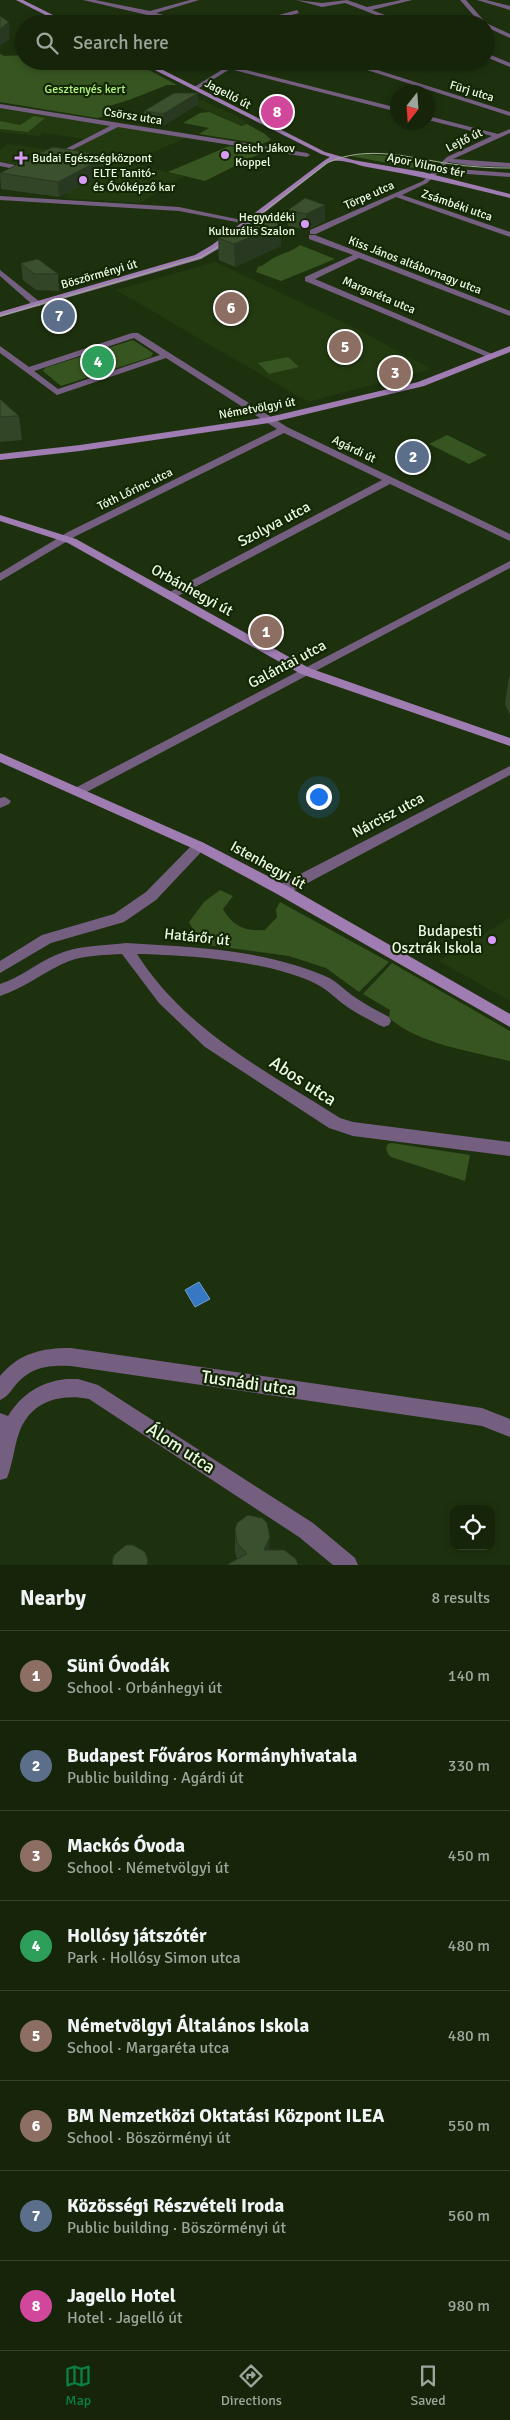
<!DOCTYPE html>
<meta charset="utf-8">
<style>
:root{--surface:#16250a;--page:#1f2d13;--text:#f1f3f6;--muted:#9ea59c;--line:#35422b;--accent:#0b8043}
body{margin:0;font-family:Signika,sans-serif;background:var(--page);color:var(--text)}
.controls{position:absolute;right:15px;bottom:15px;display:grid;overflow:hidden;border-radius:10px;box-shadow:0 2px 8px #0003}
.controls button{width:45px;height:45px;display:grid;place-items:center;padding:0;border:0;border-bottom:1px solid var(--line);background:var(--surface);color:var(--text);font:25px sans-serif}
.compass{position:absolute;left:390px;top:85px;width:45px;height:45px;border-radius:50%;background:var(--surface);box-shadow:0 2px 8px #0003;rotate:197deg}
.you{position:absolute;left:318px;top:796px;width:18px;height:18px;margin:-12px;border:4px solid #fff;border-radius:50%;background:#1a73e8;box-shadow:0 0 0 8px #1a73e833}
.badge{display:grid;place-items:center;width:32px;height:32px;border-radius:50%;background:var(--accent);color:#fff;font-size:16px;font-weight:700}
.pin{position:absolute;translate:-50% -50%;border:2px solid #fff;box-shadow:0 1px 5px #0006}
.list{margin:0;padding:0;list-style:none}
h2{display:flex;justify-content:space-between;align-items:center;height:65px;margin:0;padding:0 20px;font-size:21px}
h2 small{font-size:16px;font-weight:400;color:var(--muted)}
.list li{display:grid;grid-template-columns:32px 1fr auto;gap:15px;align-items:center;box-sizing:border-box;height:90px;padding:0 20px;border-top:1px solid var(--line)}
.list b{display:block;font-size:19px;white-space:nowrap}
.list p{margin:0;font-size:16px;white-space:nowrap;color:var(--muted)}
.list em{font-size:16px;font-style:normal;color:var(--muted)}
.icon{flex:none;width:28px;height:28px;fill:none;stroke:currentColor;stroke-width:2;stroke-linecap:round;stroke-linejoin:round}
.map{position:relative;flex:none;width:510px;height:1565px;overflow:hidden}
.search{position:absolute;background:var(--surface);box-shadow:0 2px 8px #0003;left:15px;right:15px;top:15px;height:55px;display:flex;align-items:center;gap:12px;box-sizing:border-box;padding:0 18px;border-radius:28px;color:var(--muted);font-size:19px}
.sheet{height:785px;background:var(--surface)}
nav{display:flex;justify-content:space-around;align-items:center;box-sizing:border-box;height:70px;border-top:1px solid var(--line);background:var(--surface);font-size:14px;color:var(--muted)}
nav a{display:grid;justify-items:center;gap:2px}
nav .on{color:var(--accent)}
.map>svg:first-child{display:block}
.built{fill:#233a11}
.green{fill:#375520}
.water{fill:#3678c1;stroke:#6d9fcc}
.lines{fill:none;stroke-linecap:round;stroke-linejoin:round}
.street{fill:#755f81;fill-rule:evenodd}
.secondary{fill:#9f7cb2;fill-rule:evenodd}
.tram{stroke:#9ead93;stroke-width:1}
.wall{fill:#334527}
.shaded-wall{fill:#293820}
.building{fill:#3b502d;stroke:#293820}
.poi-dot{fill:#d89bf8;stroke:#142705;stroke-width:2}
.labels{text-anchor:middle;stroke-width:4.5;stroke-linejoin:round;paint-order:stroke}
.far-park-label{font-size:12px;fill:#b1f380;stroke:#142705}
.far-street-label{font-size:12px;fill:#ecf9e4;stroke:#142705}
.far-poi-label{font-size:12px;fill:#ecf9e4;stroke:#142705;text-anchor:start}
.street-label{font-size:15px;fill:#ecf9e4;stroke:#142705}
.poi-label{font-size:15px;fill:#ecf9e4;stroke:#142705;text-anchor:end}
.near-street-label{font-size:18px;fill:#ecf9e4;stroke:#142705}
</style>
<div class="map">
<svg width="510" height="1565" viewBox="0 0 510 1565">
<rect width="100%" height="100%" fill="#1e310e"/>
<path class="built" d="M 194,97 L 237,116 L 248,123 L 243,126 L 184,101 Z
M 0,107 L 187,137 L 129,163 L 184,176 L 140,203 L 63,198 L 68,195 L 66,194 L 76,151 L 68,149 L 85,139 L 43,133 L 39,136 L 0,132 Z
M 8,144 L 56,151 L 26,166 L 0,162 L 0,150 Z
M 215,262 L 353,327 L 431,369 L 308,402 L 116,290 Z
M 510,918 L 510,1001 L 439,961 Z"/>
<path class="green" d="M 0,54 L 4,56 L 24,55 L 24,61 L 132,61 L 177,85 L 167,85 L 129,100 L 106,107 L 102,117 L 97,118 L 0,102 Z
M 209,112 L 242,126 L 247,124 L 265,134 L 271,140 L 262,144 L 199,134 L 209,128 L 183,123 L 200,113 Z
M 34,116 L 45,118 L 28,132 L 0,129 L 0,121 L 20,125 Z
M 229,146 L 263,152 L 205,181 L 168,172 Z
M 366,154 L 399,157 L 436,163 L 431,169 L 423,170 L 351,156 Z
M 300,245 L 335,259 L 281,281 L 256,272 L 258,267 C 263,266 264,264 269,261 C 278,254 290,253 300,245 Z
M 133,340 L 153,353 L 151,357 L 61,386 L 43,371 L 45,368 Z
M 288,357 L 299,367 L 269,374 L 258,363 Z
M 447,435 L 487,455 L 469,464 L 429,444 Z
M 220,890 L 233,896 L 223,909 C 232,926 246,932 265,930 L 277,917 L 276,909 L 280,902 L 389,962 L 359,992 L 326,968 L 289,956 L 201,944 L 189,922 L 204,902 Z
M 392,963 L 510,1031 L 510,1061 C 470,1051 421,1045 389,1018 L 390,1010 L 363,994 Z
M 392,1143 L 470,1155 L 465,1181 L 391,1157 L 388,1154 L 386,1148 L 388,1144 Z"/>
<path class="water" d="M 199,1282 L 210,1299 L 195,1307 L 185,1290 Z"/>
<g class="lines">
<path class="street" d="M 83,0 L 95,0 L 150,11 L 190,0 L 199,0 L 156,13 L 196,24 L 186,24 Z
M 296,0 L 322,3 L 347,0 L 367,7 L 401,0 L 412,0 L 372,10 L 408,24 L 399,24 L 345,3 L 322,7 Z
M 460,0 L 466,0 L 486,23 L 510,34 L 510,38 L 486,27 L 486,24 L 481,24 Z
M 477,0 L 486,0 L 510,6 L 510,10 Z
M 297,10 L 299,13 L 257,24 L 246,24 Z
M 486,53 L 510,63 L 510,67 L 486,57 Z
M 236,61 L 239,63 L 234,67 L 398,108 L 398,112 L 230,69 L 196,90 L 191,89 Z
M 339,61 L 349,61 L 510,112 L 510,116 Z
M 0,104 L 307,153 L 310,155 L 307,157 L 118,127 L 54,159 L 52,158 L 52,156 L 110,126 L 0,108 Z
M 428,116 L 498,134 L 510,129 L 510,133 L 453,159 L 510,163 L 510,167 L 474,166 L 448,162 L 443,168 L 510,173 L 510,177 L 439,172 L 427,183 L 402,195 L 510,232 L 510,237 L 396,197 L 316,234 L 310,234 L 310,230 L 423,181 L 447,157 L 492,136 L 428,120 Z
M 0,162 L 29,168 L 32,170 L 29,172 L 0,166 Z
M 0,196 L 179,207 L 251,222 L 247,224 L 179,211 L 0,200 Z
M 309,235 L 315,235 L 510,311 L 510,316 L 359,258 L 315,279 L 497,356 L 490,358 L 305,281 L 305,277 L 353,255 L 309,239 Z
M 0,270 L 40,302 L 40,306 L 34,306 L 0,276 Z
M 132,333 L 138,333 L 287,427 L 510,534 L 510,541 L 390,484 L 176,597 L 168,597 L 167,595 L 168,593 L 382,480 L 284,433 L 76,536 L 0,581 L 0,573 L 68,532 L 277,429 L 166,358 L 57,395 L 0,353 L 0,346 L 29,367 ZM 134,338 L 160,355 L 58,389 L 34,371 Z
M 510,561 L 510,568 L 83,794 L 75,794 L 73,791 L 75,788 Z
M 510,766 L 510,775 L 287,894 L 277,894 L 275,890 L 277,886 Z
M 5,797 L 11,801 L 9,804 L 0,808 L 0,798 Z
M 199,841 L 204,843 L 206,846 L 204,849 L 156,900 L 124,922 L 51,943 L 0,973 L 0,961 L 42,935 L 114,914 L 146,892 L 194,843 Z
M 126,943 C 194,947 261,949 325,976 C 337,981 345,991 356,998 C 366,1005 378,1011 389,1017 L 391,1021 L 389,1025 L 384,1027 L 379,1025 C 368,1019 356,1013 346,1006 C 336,999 328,990 318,985 C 272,961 189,955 137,954 C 185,1030 266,1071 340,1118 L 353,1122 L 510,1142 L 510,1156 L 353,1136 L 329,1128 L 205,1047 L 159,1003 L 122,954 C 105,955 86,955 69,961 C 45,971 25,988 0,996 L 0,984 C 20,978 37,963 56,955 C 78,945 102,946 126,943 Z
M 71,1348 L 482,1408 L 510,1419 L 510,1437 L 482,1426 L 71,1366 C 47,1365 30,1367 14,1387 C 9,1393 7,1397 0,1400 L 0,1376 C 19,1353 42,1348 71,1348 Z
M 66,1379 L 78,1379 L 98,1385 L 313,1523 L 355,1558 L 358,1565 L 333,1565 L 299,1537 L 89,1399 C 59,1393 30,1402 19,1433 C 14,1447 13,1463 7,1478 L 0,1480 L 0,1413 L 8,1416 C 22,1394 40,1382 66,1379 Z"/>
<path class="secondary" d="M 16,0 L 23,0 L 71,24 L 63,24 Z
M 137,61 L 145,61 L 325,152 L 353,160 L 423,172 L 510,194 L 510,198 C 462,186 415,175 367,167 C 354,164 341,158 329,162 L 218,249 L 201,259 L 0,317 L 0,312 L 195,255 L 212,245 L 325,160 L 330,157 L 321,154 Z
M 510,346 L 510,352 L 424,386 L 269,423 L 80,451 L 0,460 L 0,454 L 80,445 L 269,417 L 418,382 Z
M 0,515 L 76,539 L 309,668 L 510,738 L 510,746 L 301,674 L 68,543 L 0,521 Z
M 0,753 L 204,843 L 287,886 L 510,1014 L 510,1027 L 277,894 L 194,849 L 0,762 Z"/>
<path class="tram" d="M 0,316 L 201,257 L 216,248 L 327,163 C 367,144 410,158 452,164 C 471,167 491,168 510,168"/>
</g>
<path class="wall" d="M 198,104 L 163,126 L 144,122 L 144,111 Z
M 91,156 L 102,159 L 103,174 L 59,197 L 1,189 L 0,173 Z
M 325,205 L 325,221 L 306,230 L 288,226 L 288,210 Z
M 281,224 L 281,246 L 235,267 L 219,260 L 218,238 Z
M 21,263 L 58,274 L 59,291 L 36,290 L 23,280 Z
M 0,399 L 19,416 L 22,440 L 0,442 Z
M 509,677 L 510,677 L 510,715 L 505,704 Z
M 235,1530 L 269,1550 L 237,1559 L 235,1552 Z"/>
<path class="shaded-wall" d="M 9,22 L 10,39 L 0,46 L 0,29 Z
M 198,93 L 198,104 L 163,126 L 163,114 Z
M 90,153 L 91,164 L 102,159 L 103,174 L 59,197 L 58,182 L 87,155 Z
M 325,205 L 325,221 L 306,230 L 306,214 Z
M 281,224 L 281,246 L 235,267 L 234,244 Z
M 270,1537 L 269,1559 L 264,1550 Z"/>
<path class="building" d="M 0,16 L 9,22 L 0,29 Z
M 174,93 L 198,93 L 163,114 L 144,111 Z
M 53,147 L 90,153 L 87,155 L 102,159 L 58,182 L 0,173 Z
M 305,198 L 325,205 L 306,214 L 288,210 Z
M 265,218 L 281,224 L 234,244 L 218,238 Z
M 38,259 L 58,274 L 34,274 L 21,263 Z
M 0,399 L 19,416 L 0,417 Z
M 248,1515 L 262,1518 L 267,1523 L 270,1537 L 264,1550 L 284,1550 L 296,1559 L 298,1565 L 228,1565 L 230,1563 L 247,1554 L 237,1543 L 235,1530 L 237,1523 Z
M 126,1545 L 133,1545 L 145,1552 L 148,1560 L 147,1565 L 113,1565 L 112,1562 L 114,1555 Z"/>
<g class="poi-dot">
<circle cx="225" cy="155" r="5"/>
<path d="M18.5 150.5h5v5h5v5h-5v5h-5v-5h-5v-5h5z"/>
<circle cx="83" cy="180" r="5"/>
<circle cx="305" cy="224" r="5"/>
<circle cx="492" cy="940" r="5"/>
</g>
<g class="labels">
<g class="far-park-label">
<text x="85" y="93">Gesztenyés kert</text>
</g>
<g class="far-street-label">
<text transform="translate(472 91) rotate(17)" y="4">Fürj utca</text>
<text transform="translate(228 94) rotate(28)" y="4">Jagelló út</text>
<text transform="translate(133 116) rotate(9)" y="4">Csörsz utca</text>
<text transform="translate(464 140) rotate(-26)" y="4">Lejtő út</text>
<text transform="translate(426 165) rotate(12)" y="4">Apor Vilmos tér</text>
<text transform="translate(369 195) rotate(-24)" y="4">Törpe utca</text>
<text transform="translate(457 205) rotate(19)" y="4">Zsámbéki utca</text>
<text transform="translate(415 265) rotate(21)" y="4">Kiss János altábornagy utca</text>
<text transform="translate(99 274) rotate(-16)" y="4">Böszörményi út</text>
<text transform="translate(379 295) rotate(23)" y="4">Margaréta utca</text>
<text transform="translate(257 408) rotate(-10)" y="4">Németvölgyi út</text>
<text transform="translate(354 449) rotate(26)" y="4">Agárdi út</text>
<text transform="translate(135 489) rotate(-26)" y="4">Tóth Lőrinc utca</text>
</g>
<g class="far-poi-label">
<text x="235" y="152">Reich Jákov<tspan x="235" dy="14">Koppel</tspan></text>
<text x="32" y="162">Budai Egészségközpont</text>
<text x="93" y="177">ELTE Tanitó-<tspan x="93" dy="14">és Óvóképző kar</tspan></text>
<text x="295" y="221" text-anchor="end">Hegyvidéki<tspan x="295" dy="14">Kulturális Szalon</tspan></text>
</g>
<g class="street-label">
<text transform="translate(274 524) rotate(-28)" y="5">Szolyva utca</text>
<text transform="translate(192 590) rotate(29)" y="5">Orbánhegyi út</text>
<text transform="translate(287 664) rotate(-28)" y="5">Galántai utca</text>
<text transform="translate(388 815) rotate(-28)" y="5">Nárcisz utca</text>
<text transform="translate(268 865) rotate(29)" y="5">Istenhegyi út</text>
<text transform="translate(197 937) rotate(6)" y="5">Határőr út</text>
</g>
<g class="poi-label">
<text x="482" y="936">Budapesti<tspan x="482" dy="17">Osztrák Iskola</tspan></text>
</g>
<g class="near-street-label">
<text transform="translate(303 1081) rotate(33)" y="6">Abos utca</text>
<text transform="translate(249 1383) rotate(8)" y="6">Tusnádi utca</text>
<text transform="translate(181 1448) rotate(33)" y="6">Álom utca</text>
</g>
</g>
</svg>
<div class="controls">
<button><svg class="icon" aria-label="locate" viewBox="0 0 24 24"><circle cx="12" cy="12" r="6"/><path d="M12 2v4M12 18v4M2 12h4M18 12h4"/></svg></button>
</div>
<svg class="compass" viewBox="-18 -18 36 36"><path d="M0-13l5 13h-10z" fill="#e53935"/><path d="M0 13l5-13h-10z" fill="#9ea59c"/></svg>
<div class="you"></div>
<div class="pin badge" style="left:266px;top:632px;background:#8d6e63">1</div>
<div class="pin badge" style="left:413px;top:457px;background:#5c6f8a">2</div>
<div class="pin badge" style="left:395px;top:373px;background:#8d6e63">3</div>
<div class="pin badge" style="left:98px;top:362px;background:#2e9e5b">4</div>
<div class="pin badge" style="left:345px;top:347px;background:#8d6e63">5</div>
<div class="pin badge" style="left:231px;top:308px;background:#8d6e63">6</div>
<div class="pin badge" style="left:59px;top:316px;background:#5c6f8a">7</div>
<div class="pin badge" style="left:277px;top:112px;background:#d1479c">8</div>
<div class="search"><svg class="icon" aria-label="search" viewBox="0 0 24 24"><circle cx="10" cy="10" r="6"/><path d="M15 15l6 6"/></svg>Search here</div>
</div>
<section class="sheet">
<h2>Nearby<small>8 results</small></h2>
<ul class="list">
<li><span class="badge" style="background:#8d6e63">1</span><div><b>Süni Óvodák</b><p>School · Orbánhegyi út</p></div><em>140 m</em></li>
<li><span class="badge" style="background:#5c6f8a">2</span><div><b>Budapest Főváros Kormányhivatala</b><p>Public building · Agárdi út</p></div><em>330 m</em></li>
<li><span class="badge" style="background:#8d6e63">3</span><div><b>Mackós Óvoda</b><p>School · Németvölgyi út</p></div><em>450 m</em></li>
<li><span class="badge" style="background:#2e9e5b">4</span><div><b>Hollósy játszótér</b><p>Park · Hollósy Simon utca</p></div><em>480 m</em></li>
<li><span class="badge" style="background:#8d6e63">5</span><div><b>Németvölgyi Általános Iskola</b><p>School · Margaréta utca</p></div><em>480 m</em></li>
<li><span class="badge" style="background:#8d6e63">6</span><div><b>BM Nemzetközi Oktatási Központ ILEA</b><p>School · Böszörményi út</p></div><em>550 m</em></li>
<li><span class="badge" style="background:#5c6f8a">7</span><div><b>Közösségi Részvételi Iroda</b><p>Public building · Böszörményi út</p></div><em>560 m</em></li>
<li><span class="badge" style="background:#d1479c">8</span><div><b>Jagello Hotel</b><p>Hotel · Jagelló út</p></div><em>980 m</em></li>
</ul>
</section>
<nav>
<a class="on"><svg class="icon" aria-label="map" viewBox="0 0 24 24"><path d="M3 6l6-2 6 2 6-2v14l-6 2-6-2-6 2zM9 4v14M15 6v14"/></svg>Map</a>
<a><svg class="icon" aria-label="directions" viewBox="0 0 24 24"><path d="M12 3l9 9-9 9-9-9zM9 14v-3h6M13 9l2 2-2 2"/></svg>Directions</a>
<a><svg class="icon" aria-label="saved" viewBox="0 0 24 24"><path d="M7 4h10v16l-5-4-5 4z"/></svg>Saved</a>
</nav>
